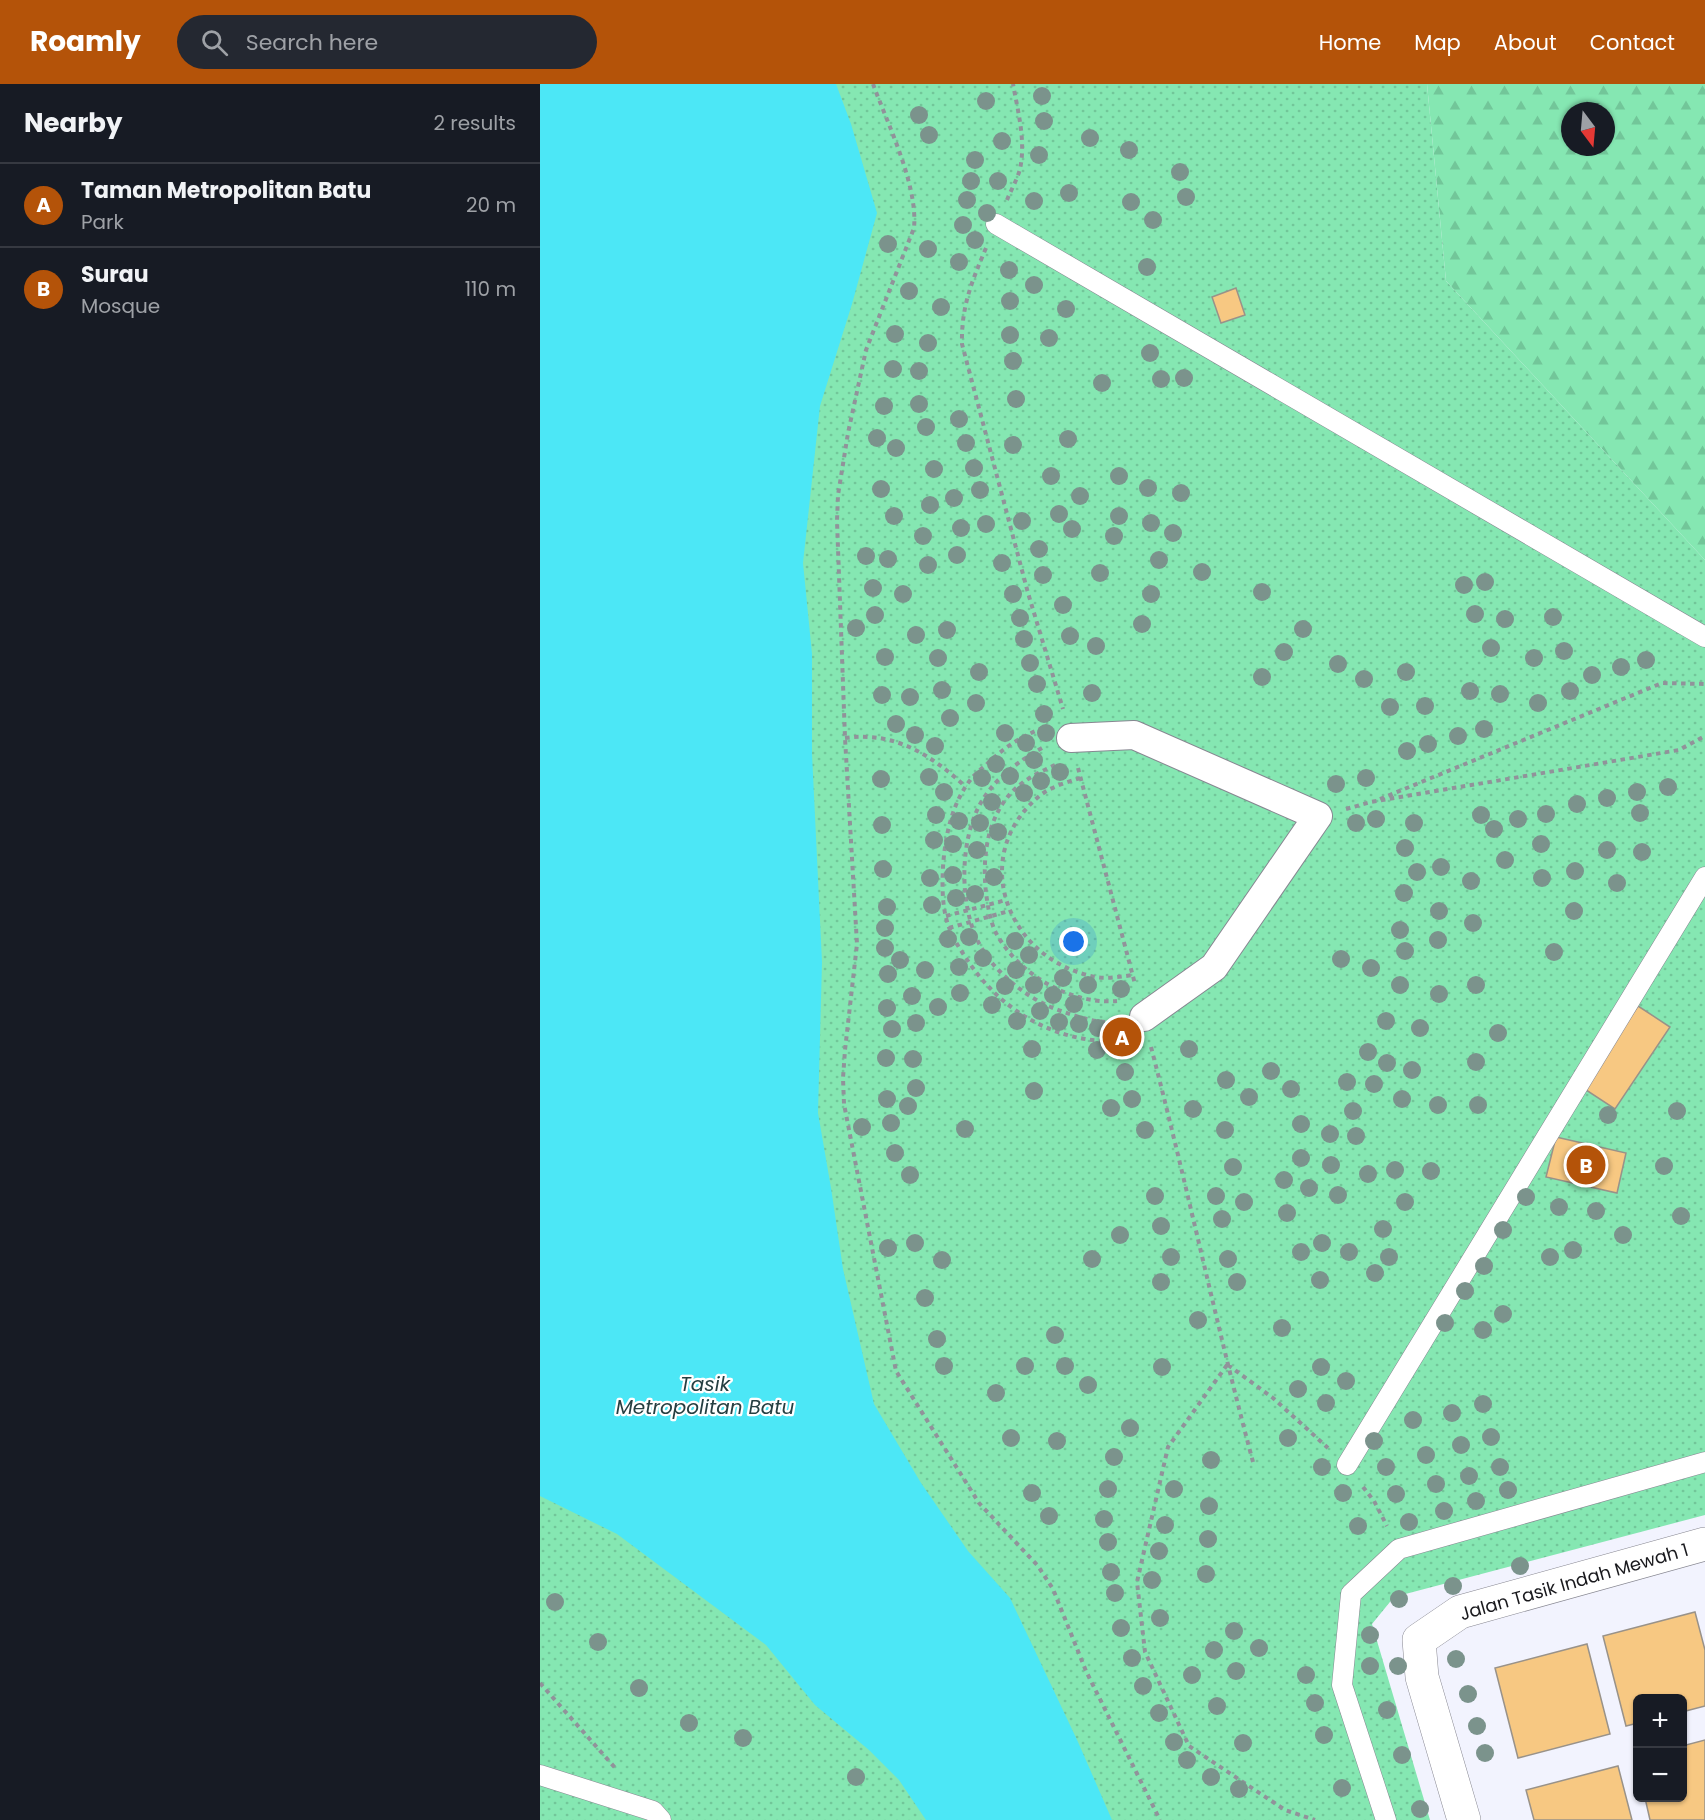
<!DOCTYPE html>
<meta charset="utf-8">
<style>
:root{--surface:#171b24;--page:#242831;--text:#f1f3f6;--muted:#9ea1a6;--line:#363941;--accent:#b45309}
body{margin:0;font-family:Poppins,sans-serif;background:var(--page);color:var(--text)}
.controls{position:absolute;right:18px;bottom:18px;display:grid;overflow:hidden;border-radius:9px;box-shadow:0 2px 4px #0004}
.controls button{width:54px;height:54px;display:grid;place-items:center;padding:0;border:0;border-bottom:2px solid var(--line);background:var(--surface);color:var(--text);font:30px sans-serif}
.compass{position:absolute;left:1021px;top:18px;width:54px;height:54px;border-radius:50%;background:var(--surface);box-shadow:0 2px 4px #0004;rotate:164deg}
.you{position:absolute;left:534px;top:858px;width:21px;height:21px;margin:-15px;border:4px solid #fff;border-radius:50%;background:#1a73e8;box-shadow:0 0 0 9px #1a73e833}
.badge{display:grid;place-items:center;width:39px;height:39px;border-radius:50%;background:var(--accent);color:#fff;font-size:20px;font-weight:700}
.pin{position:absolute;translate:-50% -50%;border:3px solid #fff;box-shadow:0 2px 6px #0006}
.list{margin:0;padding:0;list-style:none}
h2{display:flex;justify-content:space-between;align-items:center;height:78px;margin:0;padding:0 24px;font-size:26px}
h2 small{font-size:20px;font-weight:400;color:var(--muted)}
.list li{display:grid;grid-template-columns:39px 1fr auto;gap:18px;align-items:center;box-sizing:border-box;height:84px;padding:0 24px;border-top:2px solid var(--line)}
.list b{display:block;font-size:22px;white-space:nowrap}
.list p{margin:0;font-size:20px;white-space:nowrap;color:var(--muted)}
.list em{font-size:20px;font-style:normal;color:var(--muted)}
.icon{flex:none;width:33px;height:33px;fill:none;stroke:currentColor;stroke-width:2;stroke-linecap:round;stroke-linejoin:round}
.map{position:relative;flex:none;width:1165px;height:1736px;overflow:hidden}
header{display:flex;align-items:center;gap:36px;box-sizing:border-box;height:84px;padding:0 30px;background:var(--accent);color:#fff}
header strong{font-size:28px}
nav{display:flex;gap:33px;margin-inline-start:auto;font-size:21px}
.search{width:420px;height:54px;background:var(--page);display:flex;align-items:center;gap:15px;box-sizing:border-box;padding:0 21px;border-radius:33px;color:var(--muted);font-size:22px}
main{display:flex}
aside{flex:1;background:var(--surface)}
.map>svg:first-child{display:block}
.forest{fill:url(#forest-firs);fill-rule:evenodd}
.park{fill:url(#park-dots)}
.water{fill:#4ce7f6}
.building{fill:#f7c882;stroke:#999289;stroke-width:1.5}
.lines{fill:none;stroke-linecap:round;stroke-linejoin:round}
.service-casing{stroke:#878791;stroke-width:21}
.pedestrian-casing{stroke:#878791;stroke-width:30}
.minor-casing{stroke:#878791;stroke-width:34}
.path{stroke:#91929a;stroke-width:4;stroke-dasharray:4.5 4.5;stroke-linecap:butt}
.service{stroke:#fff;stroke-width:20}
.pedestrian{stroke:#fff;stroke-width:28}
.minor{stroke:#fff;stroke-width:33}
.tree{fill:#7b938c}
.labels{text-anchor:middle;stroke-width:4.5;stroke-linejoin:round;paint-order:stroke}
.street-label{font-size:18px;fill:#19191d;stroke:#fff}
.water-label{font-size:20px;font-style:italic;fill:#263f42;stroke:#fff}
</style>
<header>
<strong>Roamly</strong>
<div class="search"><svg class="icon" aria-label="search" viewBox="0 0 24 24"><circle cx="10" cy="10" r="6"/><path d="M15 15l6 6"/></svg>Search here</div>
<nav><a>Home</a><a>Map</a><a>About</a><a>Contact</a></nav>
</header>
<main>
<aside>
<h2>Nearby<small>2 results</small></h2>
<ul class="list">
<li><span class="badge">A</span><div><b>Taman Metropolitan Batu</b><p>Park</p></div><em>20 m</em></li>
<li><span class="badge">B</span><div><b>Surau</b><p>Mosque</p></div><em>110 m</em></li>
</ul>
</aside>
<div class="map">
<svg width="1165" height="1736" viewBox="0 0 1165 1736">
<defs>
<pattern id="forest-firs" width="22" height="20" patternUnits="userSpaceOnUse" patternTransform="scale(1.5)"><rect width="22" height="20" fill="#85e7b2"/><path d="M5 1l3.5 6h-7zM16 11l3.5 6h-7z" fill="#72c699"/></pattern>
<pattern id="park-dots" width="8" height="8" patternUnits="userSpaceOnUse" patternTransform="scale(1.5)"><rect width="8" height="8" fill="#85e7b2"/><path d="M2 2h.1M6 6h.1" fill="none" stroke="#72c699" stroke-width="1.8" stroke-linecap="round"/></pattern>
</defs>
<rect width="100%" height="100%" fill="#f2f3fe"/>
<path class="forest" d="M 887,0 L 1165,0 L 1165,476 L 906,197 ZM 1030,27 L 1066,27 L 1066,63 L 1030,63 Z"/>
<path class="park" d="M 0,0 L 887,0 L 906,197 L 1165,476 L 1165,1431 L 854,1513 L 832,1540 L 890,1736 L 0,1736 Z"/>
<path class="water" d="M 0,0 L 296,0 L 311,40 L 337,129 L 312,220 L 280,322 L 263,479 L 272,570 L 272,670 L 282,878 L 278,1029 L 291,1104 L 303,1185 L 334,1320 L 381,1399 L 428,1467 L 470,1514 L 538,1658 L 572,1736 L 386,1736 L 359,1696 L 329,1666 L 275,1621 L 226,1561 L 77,1450 L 0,1412 Z"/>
<path class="building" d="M 696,204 L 705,231 L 681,239 L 672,213 Z
M 1098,922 L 1130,943 L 1075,1025 L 1043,1004 Z
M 1016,1053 L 1086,1069 L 1077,1109 L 1006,1093 Z
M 1155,1528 L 1165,1566 L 1165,1622 L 1142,1628 L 1142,1614 L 1098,1614 L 1098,1639 L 1086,1642 L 1063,1552 Z
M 1047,1560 L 1070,1650 L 978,1674 L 955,1584 Z
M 1165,1656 L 1165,1736 L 1110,1736 L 1105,1714 L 1142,1714 L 1142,1662 Z
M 1078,1682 L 1092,1736 L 994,1736 L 986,1706 Z"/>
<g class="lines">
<defs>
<path id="service" d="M 456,140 L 1165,553
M 807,1381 L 1165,793
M 0,1691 L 113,1727 L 121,1736
M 846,1736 L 802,1601 L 811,1510 L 859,1465 L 1165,1378"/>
<path id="pedestrian" d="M 531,654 L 594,651 L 778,732 L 674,883 L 604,933"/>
<path id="minor" d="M 924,1736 L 882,1593 L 879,1556 L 920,1528 L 1165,1460"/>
</defs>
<use href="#service" class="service-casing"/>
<use href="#pedestrian" class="pedestrian-casing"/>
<use href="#minor" class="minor-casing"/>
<path class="path" d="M 333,0 C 348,41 378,101 374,144 L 326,266 L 308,349 L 298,411 L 297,437 L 305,654 L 317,860 L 305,966 L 303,994 L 304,1020 L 356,1287 L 439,1419 L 498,1482 L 513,1505 L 546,1587 L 620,1736
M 467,116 C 471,106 477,96 480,85 C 486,57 478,28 473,0
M 446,164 C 432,197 421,223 422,260 L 488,509 L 523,625
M 503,644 C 481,652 462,665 446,681 C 441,685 436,689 432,694 C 412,718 405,752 403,783 C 402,804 402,827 410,846 C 414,856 420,865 426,874 C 461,928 518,961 584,957
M 305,654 C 355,647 391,671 426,703
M 502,664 C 479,677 458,692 443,715 C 420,752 419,814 436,853 C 450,886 488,916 521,927 C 538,933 556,939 575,938
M 515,681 C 502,687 487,694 476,704 C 447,731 442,772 446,809 C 448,823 450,837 456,849 C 478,890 531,921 577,917
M 538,684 L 595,900
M 540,694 C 528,698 513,702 502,710 C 429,767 463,869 547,891 C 562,896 578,893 593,891
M 840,715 L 1122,599 L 1165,600
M 806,725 L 831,718 L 1139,666 L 1165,652
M 406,832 L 466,816
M 409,844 L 469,827
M 611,963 C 647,1101 676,1240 713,1378
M 687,1281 L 628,1363 L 597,1498 L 605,1568 L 649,1662 L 745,1726 L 775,1736
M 688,1281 L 733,1314 L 788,1364
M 823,1403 L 834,1417 L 847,1442
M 0,1599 L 77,1686"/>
<use href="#service" class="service"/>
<use href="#pedestrian" class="pedestrian"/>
<use href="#minor" class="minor"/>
</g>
<g class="tree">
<circle cx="502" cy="12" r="9"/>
<circle cx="446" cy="17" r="9"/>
<circle cx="379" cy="31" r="9"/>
<circle cx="504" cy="37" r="9"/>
<circle cx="389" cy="51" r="9"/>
<circle cx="550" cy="54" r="9"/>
<circle cx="462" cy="57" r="9"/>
<circle cx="589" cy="66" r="9"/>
<circle cx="499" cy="71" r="9"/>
<circle cx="435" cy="76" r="9"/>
<circle cx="640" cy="88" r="9"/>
<circle cx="431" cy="97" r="9"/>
<circle cx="458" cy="97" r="9"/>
<circle cx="529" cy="109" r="9"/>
<circle cx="646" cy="113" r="9"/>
<circle cx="427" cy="116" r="9"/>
<circle cx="494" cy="117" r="9"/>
<circle cx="591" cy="118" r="9"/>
<circle cx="447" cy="129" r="9"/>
<circle cx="613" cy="136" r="9"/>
<circle cx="423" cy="141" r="9"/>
<circle cx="435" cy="156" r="9"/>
<circle cx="348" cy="160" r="9"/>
<circle cx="388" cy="165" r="9"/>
<circle cx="419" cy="178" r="9"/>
<circle cx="607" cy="183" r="9"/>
<circle cx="469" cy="186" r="9"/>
<circle cx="494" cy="201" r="9"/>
<circle cx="369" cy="207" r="9"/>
<circle cx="470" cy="217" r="9"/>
<circle cx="401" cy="223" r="9"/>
<circle cx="526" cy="225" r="9"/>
<circle cx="355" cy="250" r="9"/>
<circle cx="470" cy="251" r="9"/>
<circle cx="509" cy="254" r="9"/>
<circle cx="388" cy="259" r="9"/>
<circle cx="610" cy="269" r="9"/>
<circle cx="473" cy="277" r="9"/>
<circle cx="353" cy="285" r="9"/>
<circle cx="379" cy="287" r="9"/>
<circle cx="644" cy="294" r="9"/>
<circle cx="621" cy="295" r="9"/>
<circle cx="562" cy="299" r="9"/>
<circle cx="476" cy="315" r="9"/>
<circle cx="379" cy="320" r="9"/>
<circle cx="344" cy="322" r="9"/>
<circle cx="419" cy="335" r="9"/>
<circle cx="386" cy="343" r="9"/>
<circle cx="337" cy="354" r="9"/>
<circle cx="528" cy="355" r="9"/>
<circle cx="426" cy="359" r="9"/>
<circle cx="473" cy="361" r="9"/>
<circle cx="356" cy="364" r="9"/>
<circle cx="434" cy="384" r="9"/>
<circle cx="394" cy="385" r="9"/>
<circle cx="511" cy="392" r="9"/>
<circle cx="579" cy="392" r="9"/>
<circle cx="608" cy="404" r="9"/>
<circle cx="341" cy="405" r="9"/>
<circle cx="440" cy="406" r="9"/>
<circle cx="641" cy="409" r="9"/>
<circle cx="540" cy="412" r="9"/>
<circle cx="414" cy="414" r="9"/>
<circle cx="390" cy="421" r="9"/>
<circle cx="519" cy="430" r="9"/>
<circle cx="354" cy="432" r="9"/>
<circle cx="579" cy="432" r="9"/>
<circle cx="482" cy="437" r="9"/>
<circle cx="611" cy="439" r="9"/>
<circle cx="446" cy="440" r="9"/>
<circle cx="421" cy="444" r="9"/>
<circle cx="532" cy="445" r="9"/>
<circle cx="633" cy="449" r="9"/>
<circle cx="383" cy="452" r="9"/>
<circle cx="574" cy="452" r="9"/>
<circle cx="499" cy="465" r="9"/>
<circle cx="417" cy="471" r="9"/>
<circle cx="326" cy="472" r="9"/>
<circle cx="348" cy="475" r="9"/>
<circle cx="619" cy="476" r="9"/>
<circle cx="462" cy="479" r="9"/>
<circle cx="388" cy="481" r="9"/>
<circle cx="662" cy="488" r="9"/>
<circle cx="560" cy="489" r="9"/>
<circle cx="503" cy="491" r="9"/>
<circle cx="945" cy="498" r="9"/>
<circle cx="924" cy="501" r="9"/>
<circle cx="333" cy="504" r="9"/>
<circle cx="722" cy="508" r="9"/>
<circle cx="363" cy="510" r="9"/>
<circle cx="473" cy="510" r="9"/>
<circle cx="611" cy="510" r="9"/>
<circle cx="523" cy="521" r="9"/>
<circle cx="935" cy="530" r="9"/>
<circle cx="335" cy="531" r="9"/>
<circle cx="1013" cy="533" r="9"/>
<circle cx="480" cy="534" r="9"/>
<circle cx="965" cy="535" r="9"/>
<circle cx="602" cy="540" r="9"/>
<circle cx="316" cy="544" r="9"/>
<circle cx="763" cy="545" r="9"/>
<circle cx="407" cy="546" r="9"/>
<circle cx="376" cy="551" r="9"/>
<circle cx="530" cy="552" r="9"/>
<circle cx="484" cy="555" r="9"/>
<circle cx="556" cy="562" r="9"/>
<circle cx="951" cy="564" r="9"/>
<circle cx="1024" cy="567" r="9"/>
<circle cx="744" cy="568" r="9"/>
<circle cx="345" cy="573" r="9"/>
<circle cx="398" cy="574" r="9"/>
<circle cx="994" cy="574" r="9"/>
<circle cx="1106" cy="576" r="9"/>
<circle cx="490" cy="579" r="9"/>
<circle cx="798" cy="580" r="9"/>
<circle cx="1081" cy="583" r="9"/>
<circle cx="439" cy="588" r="9"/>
<circle cx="866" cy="588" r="9"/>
<circle cx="1052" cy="591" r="9"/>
<circle cx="722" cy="593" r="9"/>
<circle cx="824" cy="595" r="9"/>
<circle cx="497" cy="600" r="9"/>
<circle cx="402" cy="606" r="9"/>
<circle cx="930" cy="607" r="9"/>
<circle cx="1030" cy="607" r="9"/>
<circle cx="552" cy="609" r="9"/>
<circle cx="960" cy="610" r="9"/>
<circle cx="342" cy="611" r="9"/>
<circle cx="370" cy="613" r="9"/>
<circle cx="436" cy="619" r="9"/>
<circle cx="998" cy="619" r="9"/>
<circle cx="885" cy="622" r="9"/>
<circle cx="850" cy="623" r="9"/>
<circle cx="504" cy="630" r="9"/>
<circle cx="410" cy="634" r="9"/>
<circle cx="356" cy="640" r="9"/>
<circle cx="944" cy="645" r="9"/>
<circle cx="465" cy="649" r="9"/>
<circle cx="506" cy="649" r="9"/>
<circle cx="375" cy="651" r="9"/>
<circle cx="918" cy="652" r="9"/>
<circle cx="486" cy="659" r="9"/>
<circle cx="888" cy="660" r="9"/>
<circle cx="395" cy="662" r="9"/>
<circle cx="867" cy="667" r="9"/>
<circle cx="494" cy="676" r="9"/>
<circle cx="456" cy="680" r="9"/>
<circle cx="520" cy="688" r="9"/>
<circle cx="470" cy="692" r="9"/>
<circle cx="389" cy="693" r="9"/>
<circle cx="442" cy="694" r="9"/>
<circle cx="826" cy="694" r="9"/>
<circle cx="341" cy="695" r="9"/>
<circle cx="501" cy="697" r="9"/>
<circle cx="796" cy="700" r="9"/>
<circle cx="1128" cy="703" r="9"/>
<circle cx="404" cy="708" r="9"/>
<circle cx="1097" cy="708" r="9"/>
<circle cx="484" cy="709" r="9"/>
<circle cx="1067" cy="714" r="9"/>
<circle cx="452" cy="718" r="9"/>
<circle cx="1037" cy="720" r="9"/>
<circle cx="1100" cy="729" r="9"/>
<circle cx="1006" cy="730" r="9"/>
<circle cx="396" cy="731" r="9"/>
<circle cx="941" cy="731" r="9"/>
<circle cx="836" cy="735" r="9"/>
<circle cx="978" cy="735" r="9"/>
<circle cx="419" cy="737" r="9"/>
<circle cx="440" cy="739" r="9"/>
<circle cx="816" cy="739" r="9"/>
<circle cx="874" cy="739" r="9"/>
<circle cx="342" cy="741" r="9"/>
<circle cx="954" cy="745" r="9"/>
<circle cx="458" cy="748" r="9"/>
<circle cx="394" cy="756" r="9"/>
<circle cx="413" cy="760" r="9"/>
<circle cx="1001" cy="760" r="9"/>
<circle cx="865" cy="764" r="9"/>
<circle cx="437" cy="766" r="9"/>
<circle cx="1067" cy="766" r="9"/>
<circle cx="1102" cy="768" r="9"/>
<circle cx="965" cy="776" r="9"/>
<circle cx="901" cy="783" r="9"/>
<circle cx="343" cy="785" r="9"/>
<circle cx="1035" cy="787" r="9"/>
<circle cx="877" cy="788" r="9"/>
<circle cx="413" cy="791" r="9"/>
<circle cx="454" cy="793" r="9"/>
<circle cx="390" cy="794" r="9"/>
<circle cx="1002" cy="794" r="9"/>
<circle cx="931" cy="797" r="9"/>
<circle cx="1077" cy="799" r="9"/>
<circle cx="864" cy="809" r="9"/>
<circle cx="435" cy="810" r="9"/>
<circle cx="416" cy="814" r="9"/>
<circle cx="392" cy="821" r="9"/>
<circle cx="347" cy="823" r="9"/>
<circle cx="899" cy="827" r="9"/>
<circle cx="1034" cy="827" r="9"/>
<circle cx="933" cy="839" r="9"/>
<circle cx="345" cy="844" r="9"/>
<circle cx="860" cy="846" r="9"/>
<circle cx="429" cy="853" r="9"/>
<circle cx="408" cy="855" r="9"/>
<circle cx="898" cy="856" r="9"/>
<circle cx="475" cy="857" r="9"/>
<circle cx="345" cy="864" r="9"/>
<circle cx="865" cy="867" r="9"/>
<circle cx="1014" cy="868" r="9"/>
<circle cx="489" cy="871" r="9"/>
<circle cx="443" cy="874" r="9"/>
<circle cx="801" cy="875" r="9"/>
<circle cx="360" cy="876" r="9"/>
<circle cx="419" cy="883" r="9"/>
<circle cx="831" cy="884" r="9"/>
<circle cx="385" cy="886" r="9"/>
<circle cx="476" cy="886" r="9"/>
<circle cx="348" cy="890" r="9"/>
<circle cx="523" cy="894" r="9"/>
<circle cx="494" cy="901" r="9"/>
<circle cx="548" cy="901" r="9"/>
<circle cx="860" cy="901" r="9"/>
<circle cx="936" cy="901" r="9"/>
<circle cx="465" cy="902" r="9"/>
<circle cx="581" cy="905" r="9"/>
<circle cx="420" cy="909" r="9"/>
<circle cx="899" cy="910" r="9"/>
<circle cx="513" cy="911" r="9"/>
<circle cx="372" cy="912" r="9"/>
<circle cx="534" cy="920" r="9"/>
<circle cx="452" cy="921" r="9"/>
<circle cx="398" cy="923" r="9"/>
<circle cx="347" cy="924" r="9"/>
<circle cx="500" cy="927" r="9"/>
<circle cx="477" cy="937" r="9"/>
<circle cx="846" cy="937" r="9"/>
<circle cx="519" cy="938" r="9"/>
<circle cx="376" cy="939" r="9"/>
<circle cx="539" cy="940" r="9"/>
<circle cx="591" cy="943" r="9"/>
<circle cx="558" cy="944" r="9"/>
<circle cx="880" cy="944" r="9"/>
<circle cx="352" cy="945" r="9"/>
<circle cx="958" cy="949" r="9"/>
<circle cx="492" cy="965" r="9"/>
<circle cx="649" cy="965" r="9"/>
<circle cx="557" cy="966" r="9"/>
<circle cx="828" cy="968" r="9"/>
<circle cx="346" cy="974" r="9"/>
<circle cx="373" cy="975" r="9"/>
<circle cx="936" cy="978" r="9"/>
<circle cx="847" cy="979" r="9"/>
<circle cx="872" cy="986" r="9"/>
<circle cx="731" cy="987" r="9"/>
<circle cx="585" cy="988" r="9"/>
<circle cx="686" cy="996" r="9"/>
<circle cx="807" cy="998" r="9"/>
<circle cx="834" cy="1000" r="9"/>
<circle cx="376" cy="1004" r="9"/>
<circle cx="751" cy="1005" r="9"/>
<circle cx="494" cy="1007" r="9"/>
<circle cx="709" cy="1013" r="9"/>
<circle cx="347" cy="1015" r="9"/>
<circle cx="592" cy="1015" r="9"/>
<circle cx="862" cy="1015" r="9"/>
<circle cx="898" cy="1021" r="9"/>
<circle cx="938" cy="1021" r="9"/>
<circle cx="368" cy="1022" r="9"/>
<circle cx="571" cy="1024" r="9"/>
<circle cx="653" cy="1025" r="9"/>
<circle cx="813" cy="1027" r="9"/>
<circle cx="1137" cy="1027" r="9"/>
<circle cx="1068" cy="1031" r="9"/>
<circle cx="351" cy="1039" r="9"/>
<circle cx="761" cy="1040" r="9"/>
<circle cx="322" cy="1043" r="9"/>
<circle cx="425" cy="1045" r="9"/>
<circle cx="605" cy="1046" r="9"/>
<circle cx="685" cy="1046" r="9"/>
<circle cx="790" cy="1050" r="9"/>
<circle cx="816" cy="1052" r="9"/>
<circle cx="355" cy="1069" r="9"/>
<circle cx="761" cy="1074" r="9"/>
<circle cx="791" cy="1081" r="9"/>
<circle cx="1124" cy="1082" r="9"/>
<circle cx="693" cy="1083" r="9"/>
<circle cx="855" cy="1086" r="9"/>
<circle cx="891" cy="1087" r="9"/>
<circle cx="828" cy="1090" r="9"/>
<circle cx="370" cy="1091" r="9"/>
<circle cx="744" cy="1096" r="9"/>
<circle cx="769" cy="1104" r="9"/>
<circle cx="798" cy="1111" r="9"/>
<circle cx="615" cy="1112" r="9"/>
<circle cx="676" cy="1112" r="9"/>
<circle cx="986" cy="1113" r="9"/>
<circle cx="704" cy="1118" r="9"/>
<circle cx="865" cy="1118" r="9"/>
<circle cx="1019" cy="1123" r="9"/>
<circle cx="1056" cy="1127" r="9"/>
<circle cx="747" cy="1129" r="9"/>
<circle cx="1141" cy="1132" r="9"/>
<circle cx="682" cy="1135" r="9"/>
<circle cx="621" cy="1142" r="9"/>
<circle cx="843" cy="1145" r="9"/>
<circle cx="963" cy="1146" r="9"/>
<circle cx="580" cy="1151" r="9"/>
<circle cx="1083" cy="1151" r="9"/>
<circle cx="375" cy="1159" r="9"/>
<circle cx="782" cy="1159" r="9"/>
<circle cx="348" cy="1164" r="9"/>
<circle cx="1033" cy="1166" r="9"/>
<circle cx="761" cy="1168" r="9"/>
<circle cx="809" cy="1168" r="9"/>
<circle cx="631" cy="1173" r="9"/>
<circle cx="849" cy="1173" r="9"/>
<circle cx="1010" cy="1173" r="9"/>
<circle cx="552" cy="1175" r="9"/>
<circle cx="688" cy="1175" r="9"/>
<circle cx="402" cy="1176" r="9"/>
<circle cx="944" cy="1182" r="9"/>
<circle cx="835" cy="1189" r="9"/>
<circle cx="780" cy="1196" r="9"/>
<circle cx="621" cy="1198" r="9"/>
<circle cx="697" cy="1198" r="9"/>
<circle cx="925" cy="1207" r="9"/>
<circle cx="385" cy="1214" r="9"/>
<circle cx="963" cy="1230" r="9"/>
<circle cx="658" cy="1236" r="9"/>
<circle cx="905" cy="1239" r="9"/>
<circle cx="742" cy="1244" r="9"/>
<circle cx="943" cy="1246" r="9"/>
<circle cx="515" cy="1251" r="9"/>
<circle cx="397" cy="1255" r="9"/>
<circle cx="404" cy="1282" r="9"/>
<circle cx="485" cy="1282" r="9"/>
<circle cx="525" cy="1282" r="9"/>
<circle cx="622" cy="1283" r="9"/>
<circle cx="781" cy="1283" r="9"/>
<circle cx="806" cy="1297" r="9"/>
<circle cx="548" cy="1301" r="9"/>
<circle cx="758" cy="1305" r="9"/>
<circle cx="456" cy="1309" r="9"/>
<circle cx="786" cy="1319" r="9"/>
<circle cx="943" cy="1320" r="9"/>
<circle cx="912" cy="1329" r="9"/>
<circle cx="873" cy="1336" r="9"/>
<circle cx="590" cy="1344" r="9"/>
<circle cx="951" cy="1353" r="9"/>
<circle cx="471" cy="1354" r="9"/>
<circle cx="748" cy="1354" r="9"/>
<circle cx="517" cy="1357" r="9"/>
<circle cx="834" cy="1357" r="9"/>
<circle cx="921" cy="1361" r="9"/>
<circle cx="886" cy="1371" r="9"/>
<circle cx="574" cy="1373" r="9"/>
<circle cx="671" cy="1376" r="9"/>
<circle cx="782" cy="1383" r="9"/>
<circle cx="846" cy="1383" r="9"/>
<circle cx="960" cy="1383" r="9"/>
<circle cx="929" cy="1392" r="9"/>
<circle cx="896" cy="1400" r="9"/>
<circle cx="568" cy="1405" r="9"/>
<circle cx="634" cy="1405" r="9"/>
<circle cx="968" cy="1406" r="9"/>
<circle cx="492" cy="1409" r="9"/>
<circle cx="803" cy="1409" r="9"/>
<circle cx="856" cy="1410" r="9"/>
<circle cx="936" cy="1417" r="9"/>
<circle cx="669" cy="1422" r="9"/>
<circle cx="904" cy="1427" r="9"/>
<circle cx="509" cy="1432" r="9"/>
<circle cx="564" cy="1435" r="9"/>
<circle cx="869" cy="1438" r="9"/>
<circle cx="625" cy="1441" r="9"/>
<circle cx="818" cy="1442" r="9"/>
<circle cx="668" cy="1455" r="9"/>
<circle cx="568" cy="1458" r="9"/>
<circle cx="619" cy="1467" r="9"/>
<circle cx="980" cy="1482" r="9"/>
<circle cx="571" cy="1488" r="9"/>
<circle cx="666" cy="1490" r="9"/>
<circle cx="612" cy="1496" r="9"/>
<circle cx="913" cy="1502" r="9"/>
<circle cx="575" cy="1509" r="9"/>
<circle cx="859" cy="1515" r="9"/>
<circle cx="15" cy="1518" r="9"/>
<circle cx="620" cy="1534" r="9"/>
<circle cx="581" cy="1544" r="9"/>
<circle cx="694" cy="1547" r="9"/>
<circle cx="830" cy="1551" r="9"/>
<circle cx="58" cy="1558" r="9"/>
<circle cx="719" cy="1564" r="9"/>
<circle cx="674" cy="1566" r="9"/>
<circle cx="592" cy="1574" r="9"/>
<circle cx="916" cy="1575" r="9"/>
<circle cx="830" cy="1582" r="9"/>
<circle cx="858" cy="1582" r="9"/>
<circle cx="696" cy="1587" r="9"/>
<circle cx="652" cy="1591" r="9"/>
<circle cx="766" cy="1591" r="9"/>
<circle cx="603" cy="1602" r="9"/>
<circle cx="99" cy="1604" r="9"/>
<circle cx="928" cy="1610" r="9"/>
<circle cx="775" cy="1619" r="9"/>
<circle cx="677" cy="1622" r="9"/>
<circle cx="847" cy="1626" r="9"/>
<circle cx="619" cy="1629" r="9"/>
<circle cx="149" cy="1639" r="9"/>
<circle cx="937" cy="1642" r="9"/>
<circle cx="784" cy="1651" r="9"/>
<circle cx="203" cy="1654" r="9"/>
<circle cx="634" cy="1658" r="9"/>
<circle cx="703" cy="1659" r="9"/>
<circle cx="945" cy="1669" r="9"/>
<circle cx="862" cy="1671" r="9"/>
<circle cx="647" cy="1676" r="9"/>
<circle cx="316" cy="1693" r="9"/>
<circle cx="671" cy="1693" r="9"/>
<circle cx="802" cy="1704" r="9"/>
<circle cx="699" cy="1705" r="9"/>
<circle cx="880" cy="1725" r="9"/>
</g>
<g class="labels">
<g class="street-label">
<text transform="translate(1034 1498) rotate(-16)" y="6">Jalan Tasik Indah Mewah 1</text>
</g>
<g class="water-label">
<text x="165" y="1307">Tasik<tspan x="165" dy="23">Metropolitan Batu</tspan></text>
</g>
</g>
</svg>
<div class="controls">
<button>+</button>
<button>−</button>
</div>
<svg class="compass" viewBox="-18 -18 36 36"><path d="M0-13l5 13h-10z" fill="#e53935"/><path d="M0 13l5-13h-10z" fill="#9ea1a6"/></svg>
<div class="you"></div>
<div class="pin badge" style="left:582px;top:953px">A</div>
<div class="pin badge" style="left:1046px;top:1081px">B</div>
</div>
</main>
